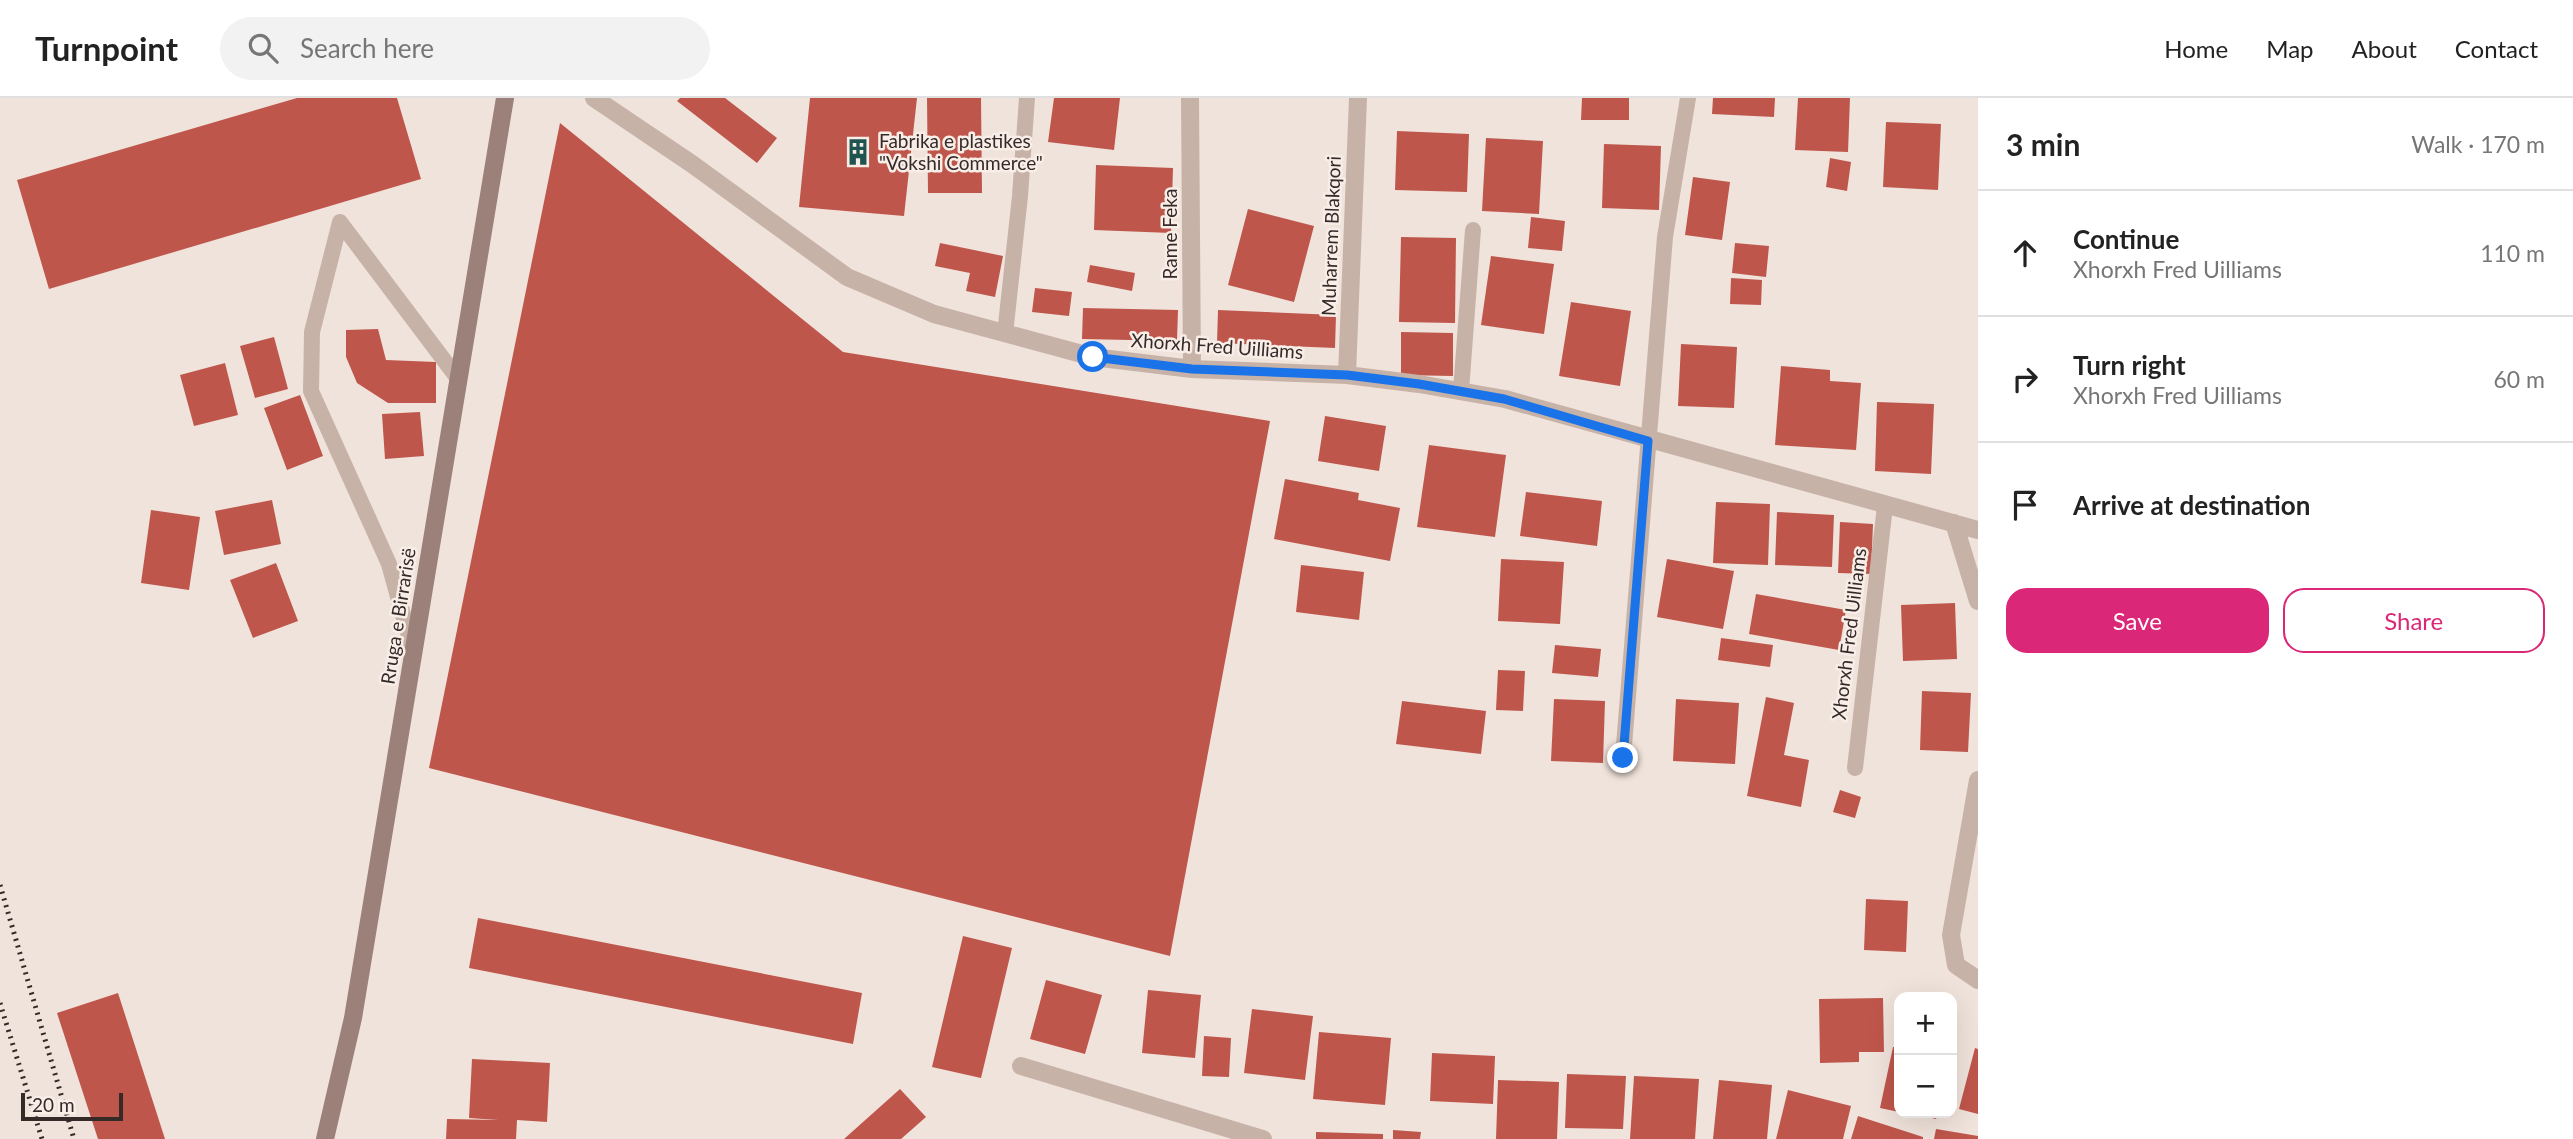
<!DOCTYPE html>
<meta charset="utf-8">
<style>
:root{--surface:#fff;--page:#f2f2f2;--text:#222;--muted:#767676;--line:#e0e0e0;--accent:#db2777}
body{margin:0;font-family:Lato,sans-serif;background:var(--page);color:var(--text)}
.controls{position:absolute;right:21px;bottom:21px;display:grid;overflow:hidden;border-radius:14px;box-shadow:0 7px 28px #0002}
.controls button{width:63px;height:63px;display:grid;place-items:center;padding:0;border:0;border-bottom:2px solid var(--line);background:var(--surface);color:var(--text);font:35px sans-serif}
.scale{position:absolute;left:21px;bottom:18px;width:102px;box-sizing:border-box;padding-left:7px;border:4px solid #352a28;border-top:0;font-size:19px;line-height:24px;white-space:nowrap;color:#352a28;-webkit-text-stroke:5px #f8eee7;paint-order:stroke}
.stop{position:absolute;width:21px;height:21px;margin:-16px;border:5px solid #1a73e8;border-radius:50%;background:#fff}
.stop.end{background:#1a73e8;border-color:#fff;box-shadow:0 2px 7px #0008}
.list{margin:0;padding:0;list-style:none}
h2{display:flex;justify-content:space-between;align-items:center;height:91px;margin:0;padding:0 28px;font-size:30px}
h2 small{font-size:23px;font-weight:400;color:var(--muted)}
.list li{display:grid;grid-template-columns:46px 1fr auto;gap:21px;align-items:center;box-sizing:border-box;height:126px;padding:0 28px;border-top:2px solid var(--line)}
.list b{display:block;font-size:26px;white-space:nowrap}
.list p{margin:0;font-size:23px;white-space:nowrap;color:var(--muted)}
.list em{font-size:23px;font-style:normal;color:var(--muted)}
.actions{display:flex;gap:14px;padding:21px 28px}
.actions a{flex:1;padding:16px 0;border:2px solid var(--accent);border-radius:21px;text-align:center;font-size:24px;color:var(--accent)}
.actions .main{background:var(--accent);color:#fff}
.icon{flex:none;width:38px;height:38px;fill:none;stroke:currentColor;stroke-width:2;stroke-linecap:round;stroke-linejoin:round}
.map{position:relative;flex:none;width:1978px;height:1041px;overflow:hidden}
header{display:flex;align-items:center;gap:42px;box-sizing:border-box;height:98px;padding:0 35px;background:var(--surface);border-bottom:2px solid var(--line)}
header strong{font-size:33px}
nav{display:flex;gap:38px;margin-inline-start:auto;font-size:24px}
.search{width:490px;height:63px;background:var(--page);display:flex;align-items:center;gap:18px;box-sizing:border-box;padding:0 24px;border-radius:38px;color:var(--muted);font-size:26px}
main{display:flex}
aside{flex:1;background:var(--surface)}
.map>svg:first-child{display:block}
.building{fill:#bf564b}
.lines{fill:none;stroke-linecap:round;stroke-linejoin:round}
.lane{stroke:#c7b2a8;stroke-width:16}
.street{stroke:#c7b2a8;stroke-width:18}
.secondary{stroke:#9b8179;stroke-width:18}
.rail{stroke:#352a28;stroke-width:5;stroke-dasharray:2 5;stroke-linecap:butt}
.route{stroke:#1a73e8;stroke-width:9}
.labels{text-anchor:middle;stroke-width:5;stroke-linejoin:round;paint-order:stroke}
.poi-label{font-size:19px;fill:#352a28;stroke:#f8eee7;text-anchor:start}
.street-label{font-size:19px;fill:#352a28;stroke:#f8eee7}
</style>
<header>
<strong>Turnpoint</strong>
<div class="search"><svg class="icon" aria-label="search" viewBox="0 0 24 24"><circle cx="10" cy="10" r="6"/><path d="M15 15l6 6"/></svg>Search here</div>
<nav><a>Home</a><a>Map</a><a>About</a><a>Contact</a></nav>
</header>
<main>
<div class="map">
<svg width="1978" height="1041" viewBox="0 0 1978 1041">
<rect width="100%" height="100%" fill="#f0e3db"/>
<path class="building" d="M 297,0 L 397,0 L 421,81 L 49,191 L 17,82 Z
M 680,0 L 725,0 L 777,40 L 757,65 L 677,3 Z
M 810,0 L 917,0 L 904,118 L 799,109 Z
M 927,0 L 981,0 L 982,95 L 928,95 Z
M 1054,0 L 1120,0 L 1114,52 L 1048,44 Z
M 1582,0 L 1629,0 L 1629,22 L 1581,22 Z
M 1713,0 L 1775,0 L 1774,19 L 1712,16 Z
M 1798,0 L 1850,0 L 1848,54 L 1795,52 Z
M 1886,24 L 1941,26 L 1938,92 L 1883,89 Z
M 560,25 L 843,254 L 1270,323 L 1170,858 L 429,670 Z
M 1397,33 L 1469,36 L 1467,94 L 1395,92 Z
M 1486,40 L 1543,43 L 1539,116 L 1482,113 Z
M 1604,46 L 1661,48 L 1659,112 L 1602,110 Z
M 1830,60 L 1851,64 L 1847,93 L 1826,89 Z
M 1096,67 L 1173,70 L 1171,135 L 1094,132 Z
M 1693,79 L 1730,84 L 1722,142 L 1685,137 Z
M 1248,111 L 1314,128 L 1294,204 L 1228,187 Z
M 1531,119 L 1565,123 L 1562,153 L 1528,150 Z
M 1401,139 L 1456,140 L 1455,225 L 1399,224 Z
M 940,145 L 1003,158 L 995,199 L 966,193 L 970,175 L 935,168 Z
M 1735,145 L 1769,148 L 1766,179 L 1732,175 Z
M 1491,158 L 1554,166 L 1544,236 L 1481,227 Z
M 1090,167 L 1135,175 L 1132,193 L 1087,184 Z
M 1731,180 L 1762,182 L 1761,207 L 1730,206 Z
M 1035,190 L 1072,194 L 1069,218 L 1032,214 Z
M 1571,204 L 1631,213 L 1620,288 L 1559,278 Z
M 1083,210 L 1178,212 L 1177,243 L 1082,241 Z
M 1218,212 L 1336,217 L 1335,250 L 1217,245 Z
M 378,231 L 386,262 L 436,264 L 436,305 L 388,305 L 357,285 L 346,259 L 346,232 Z
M 1401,234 L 1453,235 L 1453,278 L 1401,277 Z
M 274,239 L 288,291 L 255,300 L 240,248 Z
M 1681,246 L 1737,249 L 1734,310 L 1678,308 Z
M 225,265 L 238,317 L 194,328 L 180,277 Z
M 1781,268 L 1830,272 L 1830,283 L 1861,285 L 1856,352 L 1775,347 Z
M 300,297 L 323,358 L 287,372 L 264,310 Z
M 1877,304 L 1934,306 L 1931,376 L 1875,373 Z
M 420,314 L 424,358 L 385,361 L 382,316 Z
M 1325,318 L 1386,328 L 1379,373 L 1318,363 Z
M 1429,347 L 1506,357 L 1495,439 L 1417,429 Z
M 1285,381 L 1359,395 L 1358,402 L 1400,410 L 1390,463 L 1274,441 Z
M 1526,394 L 1602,403 L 1597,448 L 1520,438 Z
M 272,402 L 281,446 L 224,457 L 215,413 Z
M 1716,404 L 1770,406 L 1768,467 L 1713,465 Z
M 151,412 L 200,419 L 189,492 L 141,485 Z
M 1777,414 L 1834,417 L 1832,469 L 1775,467 Z
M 1840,424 L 1873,426 L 1871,476 L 1838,475 Z
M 1501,461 L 1564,464 L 1560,526 L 1498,523 Z
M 1667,461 L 1734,473 L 1723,531 L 1657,519 Z
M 276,465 L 298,523 L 253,540 L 230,482 Z
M 1301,467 L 1364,474 L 1359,522 L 1296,514 Z
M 1756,496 L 1846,512 L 1839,552 L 1749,536 Z
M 1955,505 L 1957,561 L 1903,563 L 1901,507 Z
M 1721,540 L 1773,547 L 1770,569 L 1718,562 Z
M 1555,547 L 1601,551 L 1598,579 L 1552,575 Z
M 1498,572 L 1525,573 L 1523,613 L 1496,612 Z
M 1922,593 L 1971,595 L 1968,654 L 1920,652 Z
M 1766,599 L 1794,605 L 1784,657 L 1809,662 L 1801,709 L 1747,698 Z
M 1554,601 L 1605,603 L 1603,665 L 1551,663 Z
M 1676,601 L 1739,605 L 1735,666 L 1673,663 Z
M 1402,603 L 1486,613 L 1481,656 L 1396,646 Z
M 1840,692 L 1861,699 L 1855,720 L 1833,714 Z
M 1866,801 L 1908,803 L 1906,854 L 1864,852 Z
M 478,820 L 862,895 L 853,946 L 469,870 Z
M 963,838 L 1012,850 L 981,980 L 932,969 Z
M 1046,882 L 1102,897 L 1085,956 L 1030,941 Z
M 1148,892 L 1201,897 L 1195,960 L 1142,955 Z
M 118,895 L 165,1041 L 98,1041 L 57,915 Z
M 1883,900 L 1884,954 L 1859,954 L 1859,964 L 1820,965 L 1819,901 Z
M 1252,911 L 1313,918 L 1305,982 L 1244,975 Z
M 1319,934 L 1391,940 L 1385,1007 L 1313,1001 Z
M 1204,938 L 1231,940 L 1229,979 L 1202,978 Z
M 1893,949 L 1899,950 L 1899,1014 L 1880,1010 Z
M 1975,950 L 1978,951 L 1978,1016 L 1959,1011 Z
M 1432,955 L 1495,958 L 1493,1006 L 1430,1003 Z
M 472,961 L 550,965 L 547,1024 L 517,1022 L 516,1041 L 446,1041 L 447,1021 L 498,1022 L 469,1020 Z
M 1567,976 L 1626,978 L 1623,1031 L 1565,1030 Z
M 1634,978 L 1699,981 L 1695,1041 L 1630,1041 Z
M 1498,982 L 1559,984 L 1557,1041 L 1496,1041 Z
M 1719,982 L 1772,987 L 1767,1041 L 1713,1041 Z
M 900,991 L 926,1019 L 901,1041 L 844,1041 Z
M 1788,992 L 1851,1008 L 1843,1041 L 1776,1041 Z
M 1910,1015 L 1938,1015 L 1936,1021 Z
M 1858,1018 L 1923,1039 L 1923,1041 L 1851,1041 Z
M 1936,1031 L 1978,1038 L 1978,1041 L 1934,1041 Z
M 1393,1032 L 1421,1034 L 1420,1041 L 1393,1041 Z
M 1316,1034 L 1383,1036 L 1383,1041 L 1316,1041 Z"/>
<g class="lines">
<path class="lane" d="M 340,124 L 312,234 L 311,293 L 389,466 L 413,553
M 340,124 L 459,282
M 1005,236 L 1020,98 L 1027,0
M 1461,293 L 1473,132
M 1623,660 L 1665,139 L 1688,0
M 1855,670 L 1885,408"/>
<path class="street" d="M 594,0 L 692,66 L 847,179 L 934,216 L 1093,259 L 1192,271 L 1347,277 L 1419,286 L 1505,301 L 1978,432
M 1190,0 L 1192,271
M 1347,277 L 1358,0
M 1954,425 L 1978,503
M 1978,682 L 1951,837 L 1956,867 L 1978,882
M 1021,968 L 1263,1041"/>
<path class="secondary" d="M 325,1041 L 353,920 L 505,0"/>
<path class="rail" d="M 0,787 L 74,1041
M 0,905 L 42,1041"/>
</g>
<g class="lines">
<path class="route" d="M 1093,259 L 1192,271 L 1347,277 L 1419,286 L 1504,301 L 1648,343 L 1623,660"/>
</g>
<defs>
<symbol id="building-bare" viewBox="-9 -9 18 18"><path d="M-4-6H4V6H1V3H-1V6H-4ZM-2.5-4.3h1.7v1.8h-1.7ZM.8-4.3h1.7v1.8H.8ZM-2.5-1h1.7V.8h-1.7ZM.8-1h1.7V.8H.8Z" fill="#205450" stroke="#f8eee7" stroke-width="2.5" paint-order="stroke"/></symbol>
</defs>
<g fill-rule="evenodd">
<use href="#building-bare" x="839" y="35" width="38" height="38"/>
</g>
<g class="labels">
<g class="poi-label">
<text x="879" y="50">Fabrika e plastikes<tspan x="879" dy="22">"Vokshi Commerce"</tspan></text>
</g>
<g class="street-label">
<text transform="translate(1170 136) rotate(-90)" y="7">Rame Feka</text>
<text transform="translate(1331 138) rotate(-88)" y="7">Muharrem Blakqori</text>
<text transform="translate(1217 248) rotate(4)" y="7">Xhorxh Fred Uilliams</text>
<text transform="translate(398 518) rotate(-81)" y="7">Rruga e Birrarisë</text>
<text transform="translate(1849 536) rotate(-83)" y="7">Xhorxh Fred Uilliams</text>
</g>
</g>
</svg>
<div class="controls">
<button>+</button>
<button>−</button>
</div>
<div class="scale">20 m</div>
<div class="stop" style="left:1093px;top:259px"></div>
<div class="stop end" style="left:1623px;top:660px"></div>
</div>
<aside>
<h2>3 min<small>Walk · 170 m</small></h2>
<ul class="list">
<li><svg class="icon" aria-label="ahead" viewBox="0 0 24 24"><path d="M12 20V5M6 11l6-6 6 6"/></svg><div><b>Continue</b><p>Xhorxh Fred Uilliams</p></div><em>110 m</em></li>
<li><svg class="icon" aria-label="right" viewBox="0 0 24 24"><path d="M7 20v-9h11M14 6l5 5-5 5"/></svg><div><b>Turn right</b><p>Xhorxh Fred Uilliams</p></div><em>60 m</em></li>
<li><svg class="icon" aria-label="arrive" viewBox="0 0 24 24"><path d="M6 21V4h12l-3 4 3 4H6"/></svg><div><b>Arrive at destination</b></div></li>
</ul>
<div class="actions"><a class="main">Save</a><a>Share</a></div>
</aside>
</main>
